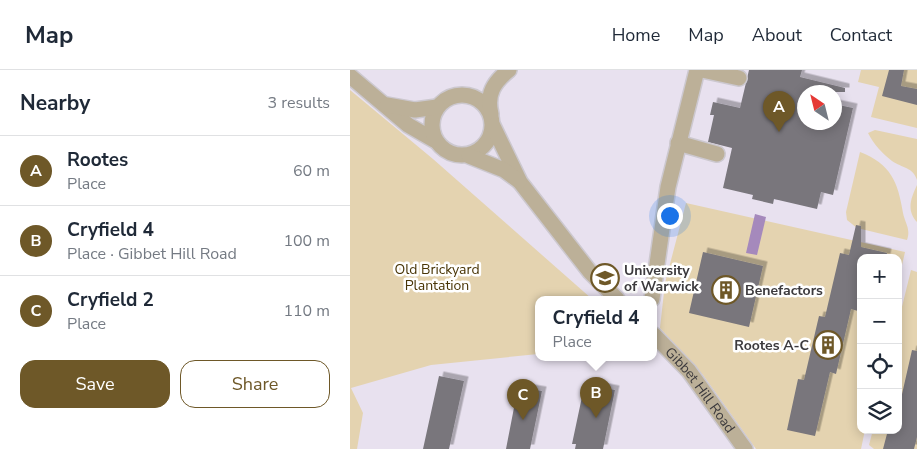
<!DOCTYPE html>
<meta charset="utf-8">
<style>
:root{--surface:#fff;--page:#f6f6f7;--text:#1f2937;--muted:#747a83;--line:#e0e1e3;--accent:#6e5828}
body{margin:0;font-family:"Nunito Sans",sans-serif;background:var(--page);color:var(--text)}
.controls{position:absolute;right:15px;bottom:15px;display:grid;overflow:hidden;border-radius:10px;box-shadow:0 2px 12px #0003}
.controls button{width:45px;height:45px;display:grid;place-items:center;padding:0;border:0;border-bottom:1px solid var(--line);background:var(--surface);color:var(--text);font:25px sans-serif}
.compass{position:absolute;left:447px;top:15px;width:45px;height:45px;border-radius:50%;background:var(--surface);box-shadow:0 2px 12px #0003;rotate:325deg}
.you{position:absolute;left:319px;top:145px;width:18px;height:18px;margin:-12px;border:4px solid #fff;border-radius:50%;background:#1a73e8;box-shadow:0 0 0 8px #1a73e833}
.badge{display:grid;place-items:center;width:32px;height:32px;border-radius:50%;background:var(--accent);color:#fff;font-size:16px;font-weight:700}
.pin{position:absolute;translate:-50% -41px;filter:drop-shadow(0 1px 2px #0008)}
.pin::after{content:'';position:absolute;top:26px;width:18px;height:15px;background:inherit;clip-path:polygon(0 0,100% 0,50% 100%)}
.popup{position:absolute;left:185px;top:226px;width:122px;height:65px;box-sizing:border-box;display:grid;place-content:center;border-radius:10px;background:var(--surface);filter:drop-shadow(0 1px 4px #0005);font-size:16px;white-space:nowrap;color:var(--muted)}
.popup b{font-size:19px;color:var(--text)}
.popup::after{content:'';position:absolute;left:50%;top:100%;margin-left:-10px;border:10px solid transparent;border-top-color:var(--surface)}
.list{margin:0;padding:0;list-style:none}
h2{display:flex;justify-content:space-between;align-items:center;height:65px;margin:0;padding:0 20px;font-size:21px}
h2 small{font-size:16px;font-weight:400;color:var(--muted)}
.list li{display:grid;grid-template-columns:32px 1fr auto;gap:15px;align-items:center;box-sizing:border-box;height:70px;padding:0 20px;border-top:1px solid var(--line)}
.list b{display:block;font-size:19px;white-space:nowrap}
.list p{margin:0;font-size:16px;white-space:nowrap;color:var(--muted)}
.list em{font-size:16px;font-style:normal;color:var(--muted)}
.actions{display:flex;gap:10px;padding:15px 20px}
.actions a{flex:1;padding:11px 0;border:1px solid var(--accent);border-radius:15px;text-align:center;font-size:18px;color:var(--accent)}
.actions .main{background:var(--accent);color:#fff}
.icon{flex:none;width:28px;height:28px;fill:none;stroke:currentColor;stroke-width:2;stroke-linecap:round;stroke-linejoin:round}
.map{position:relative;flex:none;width:567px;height:379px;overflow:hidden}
header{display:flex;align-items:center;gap:30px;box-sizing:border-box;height:70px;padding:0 25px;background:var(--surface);border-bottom:1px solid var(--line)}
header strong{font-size:24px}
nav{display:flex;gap:28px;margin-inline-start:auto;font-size:18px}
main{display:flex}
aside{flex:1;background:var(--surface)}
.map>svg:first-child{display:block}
.built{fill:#e8e1ef;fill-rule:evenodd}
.green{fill:#e4d3b0}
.water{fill:#a589bc}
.building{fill:#79767c;filter:url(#shadow)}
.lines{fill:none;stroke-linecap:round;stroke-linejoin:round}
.minor-casing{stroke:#ccc8cf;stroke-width:18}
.minor{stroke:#bcb098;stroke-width:15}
.labels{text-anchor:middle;stroke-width:5;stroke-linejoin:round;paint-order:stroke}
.park-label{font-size:14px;fill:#493506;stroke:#fff}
.poi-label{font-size:14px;font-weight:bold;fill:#3c3a3d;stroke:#fff;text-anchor:start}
.street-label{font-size:14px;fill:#3c3a3d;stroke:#fff}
</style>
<header>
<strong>Map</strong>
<nav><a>Home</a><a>Map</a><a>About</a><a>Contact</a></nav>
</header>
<main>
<aside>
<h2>Nearby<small>3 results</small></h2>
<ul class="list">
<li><span class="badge">A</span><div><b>Rootes</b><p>Place</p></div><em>60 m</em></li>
<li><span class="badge">B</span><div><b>Cryfield 4</b><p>Place · Gibbet Hill Road</p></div><em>100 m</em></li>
<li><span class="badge">C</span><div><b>Cryfield 2</b><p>Place</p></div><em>110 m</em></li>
</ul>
<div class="actions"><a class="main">Save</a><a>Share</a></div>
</aside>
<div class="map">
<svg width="567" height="379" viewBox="0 0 567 379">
<defs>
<filter id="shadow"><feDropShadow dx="4.5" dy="-4.5" stdDeviation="0" flood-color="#0004"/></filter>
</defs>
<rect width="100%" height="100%" fill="#f0ecf3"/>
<path class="built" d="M 0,0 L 567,0 L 567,379 L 0,379 ZM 454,22 L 484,22 L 484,52 L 454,52 ZM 511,188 L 548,188 L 548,360 L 511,360 ZM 188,229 L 304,229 L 304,287 L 188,287 Z"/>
<path class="green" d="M 511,0 L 567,0 L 567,58 L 521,47 L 529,17 L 508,12 Z
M 0,20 L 83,89 L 242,229 L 188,229 L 188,284 L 81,295 L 1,318 L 13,343 L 7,379 L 0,379 Z
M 525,60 L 567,69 L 567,110 C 563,97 552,98 542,91 C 532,83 524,75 518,63 Z
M 510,82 C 541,94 548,112 553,143 C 555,153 561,159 557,170 L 507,158 L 497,150 L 496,142 Z
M 567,115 L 567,152 C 556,140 561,128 567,115 Z
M 336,133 L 555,182 L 548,213 L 548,188 L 511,188 L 511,360 L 515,360 L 511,379 L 406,379 L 353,305 L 310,258 L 315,213 Z
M 561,200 L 567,202 L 567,379 L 524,379 L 519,375 L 523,360 L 548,360 L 548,253 Z"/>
<path class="water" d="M 405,144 L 416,147 L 407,185 L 396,183 Z"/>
<path class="building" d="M 399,0 L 452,0 L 450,7 L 495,18 L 495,22 L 454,22 L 454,52 L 484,52 L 484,34 L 503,38 L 483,125 L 471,122 L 467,139 L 424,129 L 423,134 L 402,129 L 403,125 L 373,118 L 382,78 L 358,72 L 364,45 L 360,45 L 363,32 L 390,38 Z
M 539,0 L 554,0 L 551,16 L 567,19 L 567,35 L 532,26 Z
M 506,155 L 511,156 L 511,177 L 537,183 L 536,188 L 511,188 L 511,228 L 508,241 L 501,239 L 486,304 L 480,302 L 465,366 L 437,360 L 448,309 L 454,310 L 469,246 L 475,247 L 490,183 L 499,185 Z
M 353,182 L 413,196 L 399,257 L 339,243 Z
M 562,280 L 567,281 L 567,367 L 564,379 L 533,379 L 538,360 L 548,360 L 548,332 L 550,333 Z
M 89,306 L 114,311 L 99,379 L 73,379 Z
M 239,315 L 265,320 L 253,379 L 225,379 L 226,374 L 222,374 L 233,322 L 238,323 Z
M 168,317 L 192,321 L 180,379 L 156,379 Z"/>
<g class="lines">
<defs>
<g id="minor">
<path d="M 352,0 L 389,8"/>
<path d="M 0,6 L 58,55 L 84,70"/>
<circle cx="112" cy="55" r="30"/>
<path d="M 37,35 L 65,40 L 87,37"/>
<path d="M 141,44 C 136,24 144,12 159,0"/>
<path d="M 143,56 L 170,112 L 240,202 L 267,229"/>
<path d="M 328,73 L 367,84"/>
<path d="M 119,86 L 154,100 L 169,111"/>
<path d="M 302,229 L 318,117 L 347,0"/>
<path id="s1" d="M 304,265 L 339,301 L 395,379"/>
</g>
</defs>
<use href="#minor" class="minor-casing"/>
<use href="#minor" class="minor"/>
</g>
<defs>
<symbol id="university-ring" viewBox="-11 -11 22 22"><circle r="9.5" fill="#fff" stroke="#6e5828" stroke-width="1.5"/><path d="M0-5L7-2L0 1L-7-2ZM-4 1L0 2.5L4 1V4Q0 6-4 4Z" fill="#6e5828"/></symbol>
<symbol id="building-ring" viewBox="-11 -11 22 22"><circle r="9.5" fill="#fff" stroke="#6e5828" stroke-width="1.5"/><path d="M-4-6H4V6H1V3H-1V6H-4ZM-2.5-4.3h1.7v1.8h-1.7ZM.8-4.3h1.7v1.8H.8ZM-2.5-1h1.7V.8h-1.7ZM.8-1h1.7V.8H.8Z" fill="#6e5828"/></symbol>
</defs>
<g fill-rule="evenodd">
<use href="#university-ring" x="239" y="192" width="32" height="32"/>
<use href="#building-ring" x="360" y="204" width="32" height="32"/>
<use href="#building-ring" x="462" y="259" width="32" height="32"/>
</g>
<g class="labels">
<g class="park-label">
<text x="87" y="204">Old Brickyard<tspan x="87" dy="16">Plantation</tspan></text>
</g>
<g class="poi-label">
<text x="274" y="205">University<tspan x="274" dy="16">of Warwick</tspan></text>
<text x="395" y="225">Benefactors</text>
<text x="459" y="280" text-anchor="end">Rootes A-C</text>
</g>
<g class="street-label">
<text dy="5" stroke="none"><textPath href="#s1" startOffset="72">Gibbet Hill Road</textPath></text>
</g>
</g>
</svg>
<div class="controls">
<button>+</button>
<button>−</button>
<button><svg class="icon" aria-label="locate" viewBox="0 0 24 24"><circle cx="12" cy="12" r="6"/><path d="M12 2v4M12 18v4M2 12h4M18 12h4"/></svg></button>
<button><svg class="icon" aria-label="layers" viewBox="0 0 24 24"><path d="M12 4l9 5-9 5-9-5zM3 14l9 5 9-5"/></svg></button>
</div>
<svg class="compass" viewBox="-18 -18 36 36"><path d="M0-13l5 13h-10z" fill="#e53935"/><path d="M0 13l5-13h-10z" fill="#747a83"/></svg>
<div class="you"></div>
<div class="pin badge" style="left:429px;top:62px">A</div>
<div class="pin badge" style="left:246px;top:348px">B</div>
<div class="popup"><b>Cryfield 4</b>Place</div>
<div class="pin badge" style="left:173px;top:350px">C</div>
</div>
</main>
